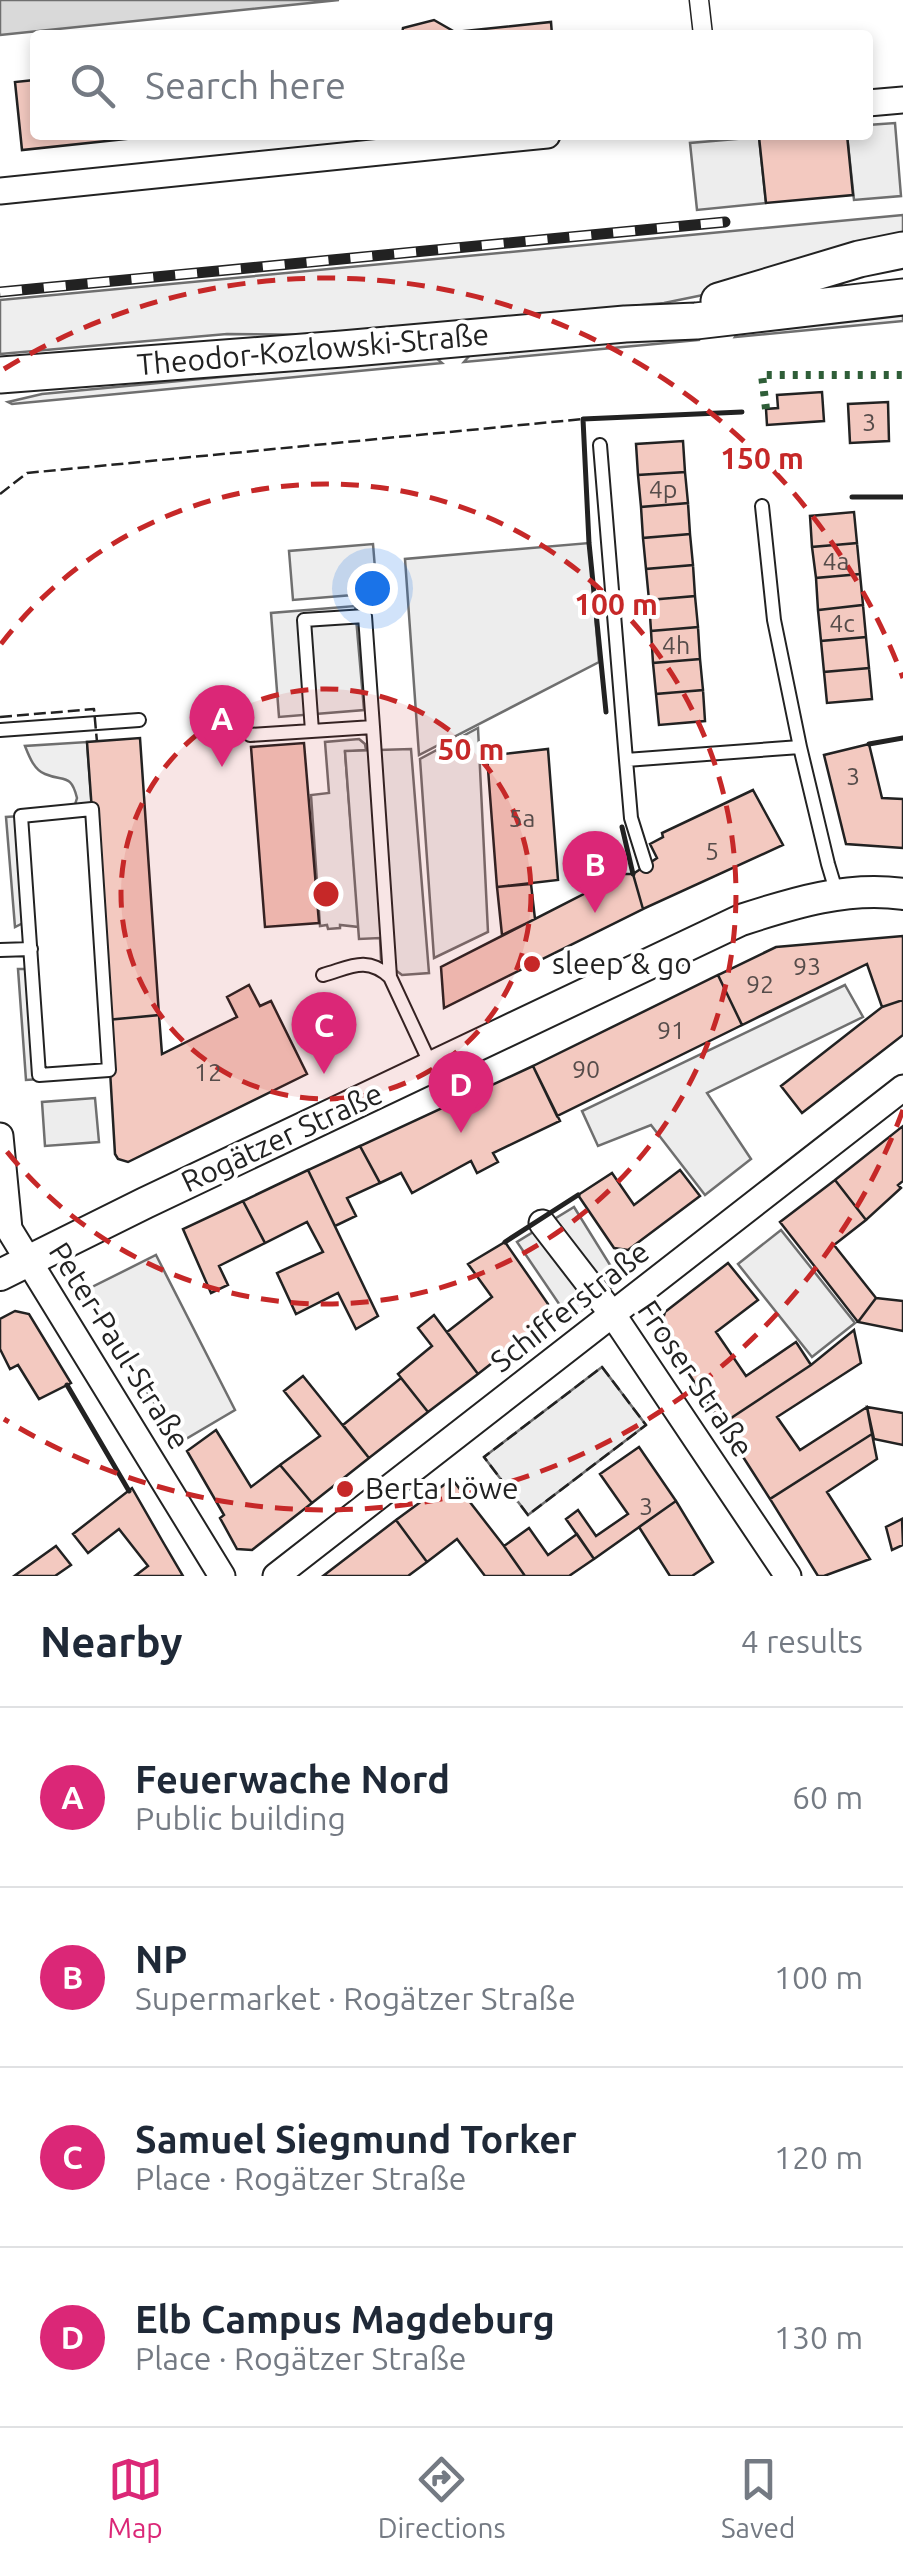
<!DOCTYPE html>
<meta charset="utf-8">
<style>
:root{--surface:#fff;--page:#f2f2f3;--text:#1f2937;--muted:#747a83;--line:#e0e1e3;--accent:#db2777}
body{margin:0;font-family:Ubuntu,sans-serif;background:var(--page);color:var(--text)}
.you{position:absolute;left:372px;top:588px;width:35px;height:35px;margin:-25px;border:8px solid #fff;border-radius:50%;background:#1a73e8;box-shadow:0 0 0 15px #1a73e833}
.badge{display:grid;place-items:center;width:65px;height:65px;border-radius:50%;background:var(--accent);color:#fff;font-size:32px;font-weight:700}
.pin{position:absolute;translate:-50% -82px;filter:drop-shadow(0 2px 5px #0008)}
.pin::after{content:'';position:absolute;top:52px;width:35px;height:30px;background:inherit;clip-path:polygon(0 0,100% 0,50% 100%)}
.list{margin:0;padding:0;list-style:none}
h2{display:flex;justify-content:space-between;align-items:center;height:130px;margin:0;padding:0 40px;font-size:42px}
h2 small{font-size:32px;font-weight:400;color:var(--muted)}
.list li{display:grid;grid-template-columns:65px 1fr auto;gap:30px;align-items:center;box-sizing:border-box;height:180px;padding:0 40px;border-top:2px solid var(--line)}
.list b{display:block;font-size:38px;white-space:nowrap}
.list p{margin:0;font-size:32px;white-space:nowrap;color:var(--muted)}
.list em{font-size:32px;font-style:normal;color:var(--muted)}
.icon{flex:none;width:55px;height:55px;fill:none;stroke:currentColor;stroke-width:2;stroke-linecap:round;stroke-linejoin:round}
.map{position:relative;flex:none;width:903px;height:1576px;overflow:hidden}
.search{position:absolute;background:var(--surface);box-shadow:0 5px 15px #0003;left:30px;right:30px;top:30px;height:110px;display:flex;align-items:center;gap:25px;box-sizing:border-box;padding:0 35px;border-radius:10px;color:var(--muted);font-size:38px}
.sheet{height:850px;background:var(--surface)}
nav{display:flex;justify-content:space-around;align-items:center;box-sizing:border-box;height:140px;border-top:2px solid var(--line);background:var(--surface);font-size:28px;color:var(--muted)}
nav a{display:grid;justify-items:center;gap:5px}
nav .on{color:var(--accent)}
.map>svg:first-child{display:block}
.green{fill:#eee;stroke:#6f6f6f;stroke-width:2.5}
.parking{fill:#ededed;stroke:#6f6f6f;stroke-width:2.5}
.water{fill:#d9d9d9;stroke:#6f6f6f;stroke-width:2.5}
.building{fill:#f3c9c0;stroke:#222;stroke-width:2.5}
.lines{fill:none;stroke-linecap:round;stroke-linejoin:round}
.service-casing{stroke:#222;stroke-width:16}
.pedestrian-casing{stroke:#222;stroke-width:21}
.minor-casing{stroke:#222;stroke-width:29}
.tertiary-casing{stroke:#222;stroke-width:34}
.secondary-casing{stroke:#222;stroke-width:39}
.service{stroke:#fff;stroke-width:12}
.pedestrian{stroke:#fff;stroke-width:18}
.minor{stroke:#fff;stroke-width:25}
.tertiary{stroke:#fff;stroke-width:30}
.secondary{stroke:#fff;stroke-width:35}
.rail-casing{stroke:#222;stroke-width:11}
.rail{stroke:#fff;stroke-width:8;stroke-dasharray:22;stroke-linecap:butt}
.hedge{stroke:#2f5e38;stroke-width:8;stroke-dasharray:5 8;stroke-linecap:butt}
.fence{stroke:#222;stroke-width:2.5;stroke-dasharray:12 5;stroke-linecap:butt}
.wall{stroke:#222;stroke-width:5}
.ring{fill:none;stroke:#c62828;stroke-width:5;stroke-dasharray:18 12}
.poi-dot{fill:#c62828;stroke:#fff;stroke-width:4}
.labels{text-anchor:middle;stroke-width:8;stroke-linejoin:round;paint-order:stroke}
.number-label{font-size:25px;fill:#564c4a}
.street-label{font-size:30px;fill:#222;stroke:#fff}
.poi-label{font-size:30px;fill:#222;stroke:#fff;text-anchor:start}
.centre{fill:#c62828;stroke:#fff;stroke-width:5}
.ring-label{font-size:30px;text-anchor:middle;font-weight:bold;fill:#c62828;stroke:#fff;stroke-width:8;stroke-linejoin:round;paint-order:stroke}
</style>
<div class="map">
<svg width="903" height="1576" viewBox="0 0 903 1576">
<rect width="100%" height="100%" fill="#fff"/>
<path class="green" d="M 903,215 L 903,235 L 708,294 L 664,303 L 326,335 L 227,334 L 0,354 L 0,300 Z
M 903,314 L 903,321 L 735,337 L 740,329 Z
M 691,333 L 698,340 L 464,362 L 471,354 Z
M 435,357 L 442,363 L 12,404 L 8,402 L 42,394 Z
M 373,544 L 377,593 L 293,600 L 289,551 Z
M 359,739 L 365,744 L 366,750 L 345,752 L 359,927 L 340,925 L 340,928 L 328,929 L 327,925 L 320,926 L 311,795 L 329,793 L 325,742 Z
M 87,742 L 92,809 L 73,811 L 77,798 C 71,773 64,782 45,774 C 34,770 29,756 25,746 Z
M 21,816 L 25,922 L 15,927 L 6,817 Z
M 18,969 L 27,969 L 39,1075 L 109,1075 L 26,1080 Z"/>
<path class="parking" d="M 895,123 L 901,196 L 854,200 L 847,135 L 868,135 L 868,125 Z
M 759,137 L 766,203 L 697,210 L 690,143 Z
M 589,543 L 599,662 L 419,755 L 405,559 Z
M 355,606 L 364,710 L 279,717 L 271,613 Z
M 478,728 L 488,932 L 434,958 L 420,759 Z
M 411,749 L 429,973 L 402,975 L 381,959 L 380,938 L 359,939 L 345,751 Z
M 845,985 L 863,1017 L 707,1093 L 751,1159 L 705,1195 L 651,1125 L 598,1146 L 582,1111 Z
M 95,1098 L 99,1142 L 45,1146 L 42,1102 Z
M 574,1207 L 620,1281 L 570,1320 L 517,1242 Z
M 781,1230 L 855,1323 L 812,1357 L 738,1264 Z
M 156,1255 L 235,1410 L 179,1443 L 84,1291 Z
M 602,1367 L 646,1425 L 528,1515 L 484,1457 Z"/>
<path class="water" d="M 0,0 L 339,0 L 0,35 Z"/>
<path class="building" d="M 434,20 L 455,32 L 551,22 L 552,35 L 402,35 L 403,28 Z
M 35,80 L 35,135 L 163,135 L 22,150 L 15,82 Z
M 774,135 L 847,135 L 853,195 L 766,203 L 759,137 Z
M 822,392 L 824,421 L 767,425 L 766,409 L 778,408 L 777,395 Z
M 888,402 L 889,441 L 850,443 L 848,404 Z
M 683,441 L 685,472 L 638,475 L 636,444 Z
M 685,472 L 688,503 L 641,507 L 638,475 Z
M 688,503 L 690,534 L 643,538 L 641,507 Z
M 854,512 L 857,543 L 812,547 L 810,516 Z
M 690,534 L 693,565 L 646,569 L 643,538 Z
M 857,543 L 860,574 L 816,578 L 812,547 Z
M 693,565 L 695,596 L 649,600 L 646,569 Z
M 860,574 L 863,605 L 818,610 L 816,578 Z
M 695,596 L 698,627 L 651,631 L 649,600 Z
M 863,605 L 866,637 L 821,641 L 818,610 Z
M 698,627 L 700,659 L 653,663 L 651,631 Z
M 866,637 L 869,668 L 824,672 L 821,641 Z
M 700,659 L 703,690 L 656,694 L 653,663 Z
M 869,668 L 872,699 L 827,703 L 824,672 Z
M 703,690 L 705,721 L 659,725 L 656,694 Z
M 140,738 L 159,1015 L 107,1020 L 87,742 Z
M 304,743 L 319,923 L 265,927 L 251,747 Z
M 869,744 L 882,798 L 903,799 L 903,848 L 846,844 L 824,755 Z
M 548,749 L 558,880 L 497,887 L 487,756 Z
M 753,790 L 783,845 L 643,909 L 633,874 L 657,858 L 650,844 L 663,837 L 662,833 Z
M 623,874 L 633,874 L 643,909 L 444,1008 L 441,967 Z
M 531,884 L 535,919 L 502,935 L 497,887 Z
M 903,936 L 903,1000 L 882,1007 L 867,964 L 742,1025 L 718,975 L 776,947 Z
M 718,975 L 742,1025 L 557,1116 L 533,1066 Z
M 249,985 L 260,1006 L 271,1001 L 307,1074 L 128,1162 L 118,1159 L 115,1154 L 107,1020 L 159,1015 L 162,1054 L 237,1017 L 227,997 Z
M 903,1000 L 903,1035 L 802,1113 L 781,1086 L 882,1007 Z
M 533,1066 L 560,1121 L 493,1153 L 498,1162 L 477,1173 L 471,1161 L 412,1193 L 401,1173 L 380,1183 L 360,1146 Z
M 903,1126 L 903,1181 L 898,1185 L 901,1188 L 866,1220 L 835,1180 Z
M 360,1146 L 380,1183 L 347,1198 L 356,1216 L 335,1226 L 308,1170 Z
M 308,1170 L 378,1316 L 356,1329 L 338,1293 L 296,1314 L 277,1273 L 323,1252 L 307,1222 L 265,1243 L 243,1201 Z
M 680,1170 L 700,1196 L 628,1250 L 614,1248 L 578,1195 L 612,1173 L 634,1205 Z
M 835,1180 L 866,1220 L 834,1245 L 876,1298 L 858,1322 L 780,1222 Z
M 243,1201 L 265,1243 L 219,1266 L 228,1285 L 211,1293 L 183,1229 Z
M 505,1242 L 548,1304 L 545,1322 L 478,1374 L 447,1332 L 492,1297 L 468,1264 Z
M 728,1263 L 758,1300 L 716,1332 L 746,1376 L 796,1342 L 811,1365 L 722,1424 L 660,1330 L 665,1312 Z
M 876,1298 L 903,1301 L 903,1331 L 858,1322 Z
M 15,1311 L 29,1314 L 71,1383 L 39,1399 L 18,1365 L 10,1369 L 0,1349 L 0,1319 Z
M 434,1315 L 478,1374 L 428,1412 L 398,1374 L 432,1346 L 418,1328 Z
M 854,1330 L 861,1363 L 777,1417 L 800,1450 L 867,1407 L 872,1434 L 770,1499 L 722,1424 L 811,1365 Z
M 303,1376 L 369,1458 L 312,1503 L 280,1465 L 320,1436 L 284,1391 Z
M 401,1378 L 428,1412 L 369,1458 L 343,1425 Z
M 867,1407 L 903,1413 L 903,1445 L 874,1439 Z
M 216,1430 L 251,1487 L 280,1465 L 312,1503 L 252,1550 L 237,1549 L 220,1518 L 224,1515 L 187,1451 Z
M 872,1434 L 877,1459 L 827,1492 L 870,1559 L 824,1576 L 818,1576 L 770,1499 Z
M 639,1447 L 676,1501 L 594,1559 L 566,1519 L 578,1510 L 596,1536 L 628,1514 L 600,1474 Z
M 452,1479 L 504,1546 L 525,1576 L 485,1576 L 457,1539 L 427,1562 L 396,1520 Z
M 132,1488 L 163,1542 L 183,1576 L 135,1576 L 148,1566 L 119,1529 L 88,1553 L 73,1534 Z
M 676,1501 L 713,1562 L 692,1576 L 670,1576 L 639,1527 Z
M 902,1519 L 903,1545 L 892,1550 L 886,1527 Z
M 396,1520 L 427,1562 L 408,1576 L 323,1576 Z
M 529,1528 L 548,1555 L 577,1534 L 594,1559 L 569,1576 L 525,1576 L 504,1546 Z
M 56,1546 L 71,1565 L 55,1576 L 14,1576 Z"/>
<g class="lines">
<defs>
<path id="service" d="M 600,445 L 626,760 L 800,747 L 828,864 L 837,894
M 762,506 L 774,620 L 800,747
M 0,730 L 139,720
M 312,731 L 304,620 L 365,616 L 373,727
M 250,735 L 373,727 L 390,977
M 626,760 L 631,818 L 646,866
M 92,809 L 109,1070 L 39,1075 L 21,816 Z
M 0,950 L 31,949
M 323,975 C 349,968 366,955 390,977 L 431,1065"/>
<path id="pedestrian" d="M 699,0 L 703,35"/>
<path id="minor" d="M 868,103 L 903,100
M 0,191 L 547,135
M 0,1136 L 9,1229 L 222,1576
M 542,1223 L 613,1315 L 788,1576
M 276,1576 L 903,1088"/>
<path id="tertiary" d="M 0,1275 L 145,1203 L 741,920 C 793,903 848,886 903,894"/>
<path id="secondary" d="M 719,301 L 859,259 L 903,250
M 0,375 L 342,349 L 625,324 L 696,321 L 903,297"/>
</defs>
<use href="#service" class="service-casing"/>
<use href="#pedestrian" class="pedestrian-casing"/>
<use href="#minor" class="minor-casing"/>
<use href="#tertiary" class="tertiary-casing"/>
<use href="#secondary" class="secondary-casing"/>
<use href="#service" class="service"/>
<use href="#pedestrian" class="pedestrian"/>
<use href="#minor" class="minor"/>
<use href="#tertiary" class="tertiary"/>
<use href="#secondary" class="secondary"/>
<defs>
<path id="rail" d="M 0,292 L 725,222"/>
</defs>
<use href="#rail" class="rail-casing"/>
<use href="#rail" class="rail"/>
<path class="hedge" d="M 766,409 L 762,375 L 903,375"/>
<path class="fence" d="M 0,494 L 27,473 L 583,419
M 0,717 L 94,709 L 97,742
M 602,1367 L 646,1425 L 528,1515 L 484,1457 Z"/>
<path class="wall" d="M 852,497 L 903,497
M 606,712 L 589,543 L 583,419 L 742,412
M 869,744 L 903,738
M 622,827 L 633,874
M 505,1242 L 578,1195
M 67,1385 L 129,1491"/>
</g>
<circle cx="326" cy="894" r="205" fill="#c62828" fill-opacity=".12"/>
<g class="ring">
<circle cx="326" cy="894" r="205"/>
<path d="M1 644A410 410 0 1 1 1 1144"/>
<path d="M903 1110A616 616 0 0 1 4 1419M4 369A616 616 0 0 1 903 678"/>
</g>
<g class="poi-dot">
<circle cx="532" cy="964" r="10"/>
<circle cx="345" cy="1489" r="10"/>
</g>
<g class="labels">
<g class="number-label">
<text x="869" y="431">3</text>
<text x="663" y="498">4p</text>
<text x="836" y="570">4a</text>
<text x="842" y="632">4c</text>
<text x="676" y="654">4h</text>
<text x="853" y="785">3</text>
<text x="522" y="827">5a</text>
<text x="712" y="860">5</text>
<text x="807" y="975">93</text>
<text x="760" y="993">92</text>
<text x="671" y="1039">91</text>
<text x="586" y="1078">90</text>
<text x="208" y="1081">12</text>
<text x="646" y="1515">3</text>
</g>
<g class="street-label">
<text transform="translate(313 350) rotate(-5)" y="10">Theodor-Kozlowski-Straße</text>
<text transform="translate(282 1138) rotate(-25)" y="10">Rogätzer Straße</text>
<text transform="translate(570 1307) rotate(-38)" y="10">Schifferstraße</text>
<text transform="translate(119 1346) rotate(58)" y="10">Peter-Paul-Straße</text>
<text transform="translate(695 1379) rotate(56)" y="10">Froser Straße</text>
</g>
<g class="poi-label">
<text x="552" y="974">sleep &amp; go</text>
<text x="365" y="1499">Berta Löwe</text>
</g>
</g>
<circle cx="326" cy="894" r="15" class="centre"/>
<g class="ring-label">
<text x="762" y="469">150 m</text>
<text x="616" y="615">100 m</text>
<text x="471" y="760">50 m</text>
</g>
</svg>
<div class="you"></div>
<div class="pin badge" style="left:222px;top:767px">A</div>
<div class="pin badge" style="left:595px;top:913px">B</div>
<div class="pin badge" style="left:324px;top:1074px">C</div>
<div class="pin badge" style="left:461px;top:1133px">D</div>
<div class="search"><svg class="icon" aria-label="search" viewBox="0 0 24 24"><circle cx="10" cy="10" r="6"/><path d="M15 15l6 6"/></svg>Search here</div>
</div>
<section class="sheet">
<h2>Nearby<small>4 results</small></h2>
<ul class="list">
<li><span class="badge">A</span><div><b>Feuerwache Nord</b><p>Public building</p></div><em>60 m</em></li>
<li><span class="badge">B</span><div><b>NP</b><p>Supermarket · Rogätzer Straße</p></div><em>100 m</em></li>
<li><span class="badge">C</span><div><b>Samuel Siegmund Torker</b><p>Place · Rogätzer Straße</p></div><em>120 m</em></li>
<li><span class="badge">D</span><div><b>Elb Campus Magdeburg</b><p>Place · Rogätzer Straße</p></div><em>130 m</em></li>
</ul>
</section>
<nav>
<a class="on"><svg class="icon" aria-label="map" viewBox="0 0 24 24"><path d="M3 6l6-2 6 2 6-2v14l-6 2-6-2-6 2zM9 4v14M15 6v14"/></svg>Map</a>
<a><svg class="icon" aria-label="directions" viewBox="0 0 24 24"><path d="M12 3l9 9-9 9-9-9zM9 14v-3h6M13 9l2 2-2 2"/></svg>Directions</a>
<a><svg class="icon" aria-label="saved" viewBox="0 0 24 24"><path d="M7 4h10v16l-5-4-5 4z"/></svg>Saved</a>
</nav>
